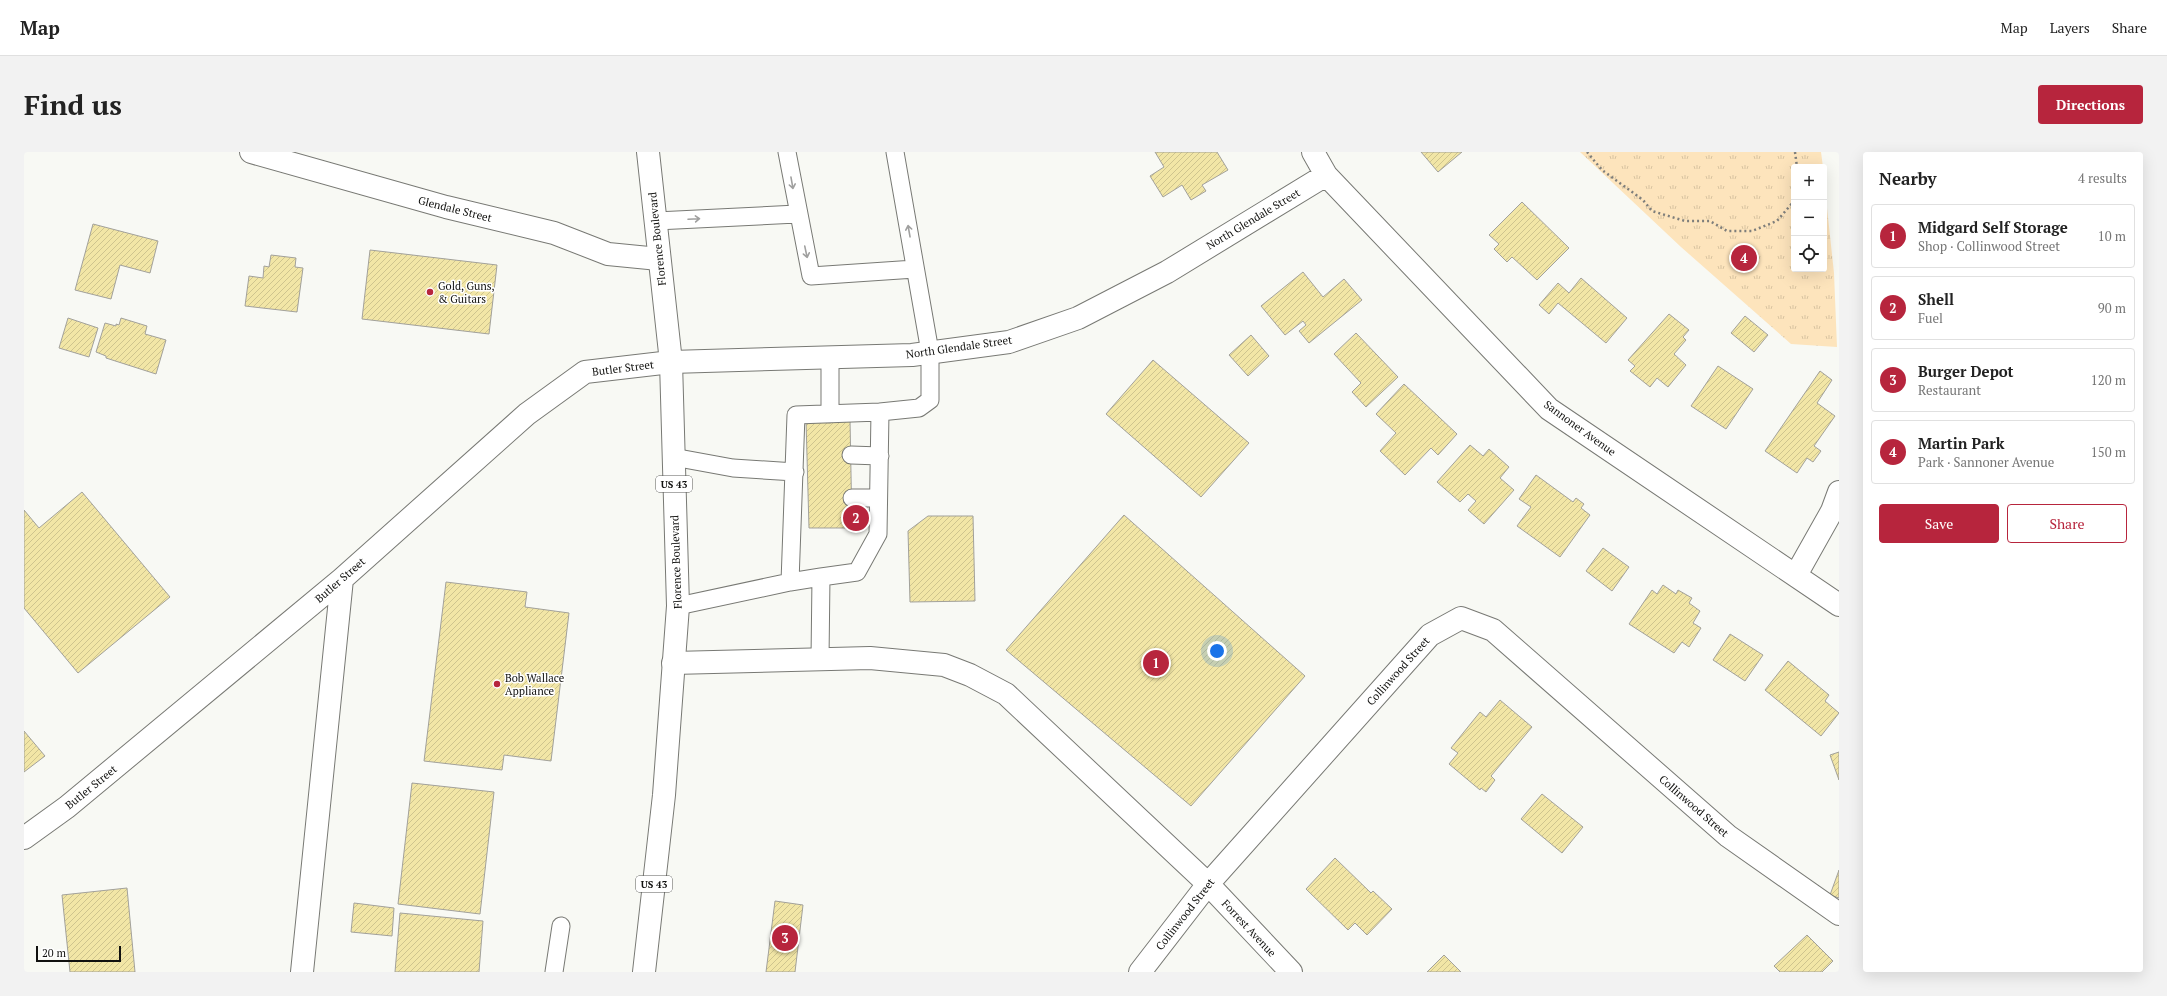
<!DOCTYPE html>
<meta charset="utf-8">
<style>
:root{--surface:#fff;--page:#f2f2f2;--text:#222;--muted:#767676;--line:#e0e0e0;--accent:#b7253d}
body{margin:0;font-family:"PT Serif",serif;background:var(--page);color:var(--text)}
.controls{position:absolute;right:12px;top:12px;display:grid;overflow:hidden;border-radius:4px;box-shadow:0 4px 16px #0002}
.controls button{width:36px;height:36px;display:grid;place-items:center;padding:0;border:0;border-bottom:1px solid var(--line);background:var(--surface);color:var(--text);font:20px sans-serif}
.scale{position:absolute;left:12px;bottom:10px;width:85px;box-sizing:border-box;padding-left:4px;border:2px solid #11110f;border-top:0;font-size:11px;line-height:14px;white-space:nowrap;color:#11110f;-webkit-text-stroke:3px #fff;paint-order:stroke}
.you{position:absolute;left:1193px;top:499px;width:14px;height:14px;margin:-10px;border:3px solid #fff;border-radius:50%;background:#1a73e8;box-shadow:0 0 0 6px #1a73e833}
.badge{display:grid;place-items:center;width:26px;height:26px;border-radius:50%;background:var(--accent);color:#fff;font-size:13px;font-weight:700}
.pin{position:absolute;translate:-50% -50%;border:2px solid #fff;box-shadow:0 1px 4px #0006}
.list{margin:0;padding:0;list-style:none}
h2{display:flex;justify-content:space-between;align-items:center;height:52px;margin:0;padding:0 16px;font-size:17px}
h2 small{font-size:13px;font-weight:400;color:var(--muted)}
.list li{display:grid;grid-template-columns:26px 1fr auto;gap:12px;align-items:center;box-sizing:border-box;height:64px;margin:0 8px 8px;padding:0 8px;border:1px solid var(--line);border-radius:4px}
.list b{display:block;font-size:15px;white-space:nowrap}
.list p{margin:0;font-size:13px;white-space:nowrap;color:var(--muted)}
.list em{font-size:13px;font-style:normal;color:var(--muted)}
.actions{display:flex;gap:8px;padding:12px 16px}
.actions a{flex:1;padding:9px 0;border:1px solid var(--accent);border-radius:4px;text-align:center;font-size:14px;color:var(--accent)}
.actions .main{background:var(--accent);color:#fff}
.icon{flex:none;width:22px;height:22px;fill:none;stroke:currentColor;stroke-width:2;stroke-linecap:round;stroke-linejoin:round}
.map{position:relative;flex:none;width:1815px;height:820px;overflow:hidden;border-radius:4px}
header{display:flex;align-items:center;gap:24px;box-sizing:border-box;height:56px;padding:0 20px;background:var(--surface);border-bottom:1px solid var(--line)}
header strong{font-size:19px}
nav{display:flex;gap:22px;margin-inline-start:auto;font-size:14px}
.intro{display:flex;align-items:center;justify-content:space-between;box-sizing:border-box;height:96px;padding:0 24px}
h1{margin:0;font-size:28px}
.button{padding:10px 18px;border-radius:4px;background:var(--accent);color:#fff;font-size:14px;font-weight:700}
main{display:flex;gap:24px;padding:0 24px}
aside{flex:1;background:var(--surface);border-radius:4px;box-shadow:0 4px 16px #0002}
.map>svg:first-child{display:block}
.park{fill:url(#park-tufts)}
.building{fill:url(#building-hatch);stroke:#a2a19b}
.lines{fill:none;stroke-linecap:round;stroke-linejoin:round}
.service-casing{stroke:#787974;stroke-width:19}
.minor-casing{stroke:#787974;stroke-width:24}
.trunk-casing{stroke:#787974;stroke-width:24}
.path{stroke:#7e7e7b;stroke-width:2.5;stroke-dasharray:2 3;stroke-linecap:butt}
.service{stroke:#fff;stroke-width:17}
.minor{stroke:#fff;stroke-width:22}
.trunk{stroke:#fff;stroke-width:22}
.oneway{stroke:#a0a09f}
.poi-dot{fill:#b7253d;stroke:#fff;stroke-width:1.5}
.labels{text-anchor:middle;stroke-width:3;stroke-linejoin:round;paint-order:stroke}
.shield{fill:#fff;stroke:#585857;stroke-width:1}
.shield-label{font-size:10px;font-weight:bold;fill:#11110f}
.street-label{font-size:11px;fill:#11110f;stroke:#fff}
.poi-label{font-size:11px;fill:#11110f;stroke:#fff;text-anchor:start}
</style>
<header>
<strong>Map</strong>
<nav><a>Map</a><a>Layers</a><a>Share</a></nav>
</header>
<div class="intro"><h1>Find us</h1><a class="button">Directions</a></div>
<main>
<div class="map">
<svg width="1815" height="820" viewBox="0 0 1815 820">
<defs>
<pattern id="park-tufts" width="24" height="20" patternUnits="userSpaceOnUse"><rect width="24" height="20" fill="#fde4bc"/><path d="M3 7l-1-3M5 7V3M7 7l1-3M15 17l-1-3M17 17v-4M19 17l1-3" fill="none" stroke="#d8c3a0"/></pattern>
<pattern id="building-hatch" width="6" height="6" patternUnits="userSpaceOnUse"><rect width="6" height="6" fill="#f2e6a6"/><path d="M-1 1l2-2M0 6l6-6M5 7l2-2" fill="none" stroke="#cec48e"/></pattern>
</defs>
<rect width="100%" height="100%" fill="#f8f9f4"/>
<path class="park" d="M 1556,0 L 1797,0 L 1799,15 L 1770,15 L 1770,117 L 1800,117 L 1800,28 L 1810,121 L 1813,195 L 1767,192 L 1657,95 Z"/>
<path class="building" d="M 1131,0 L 1193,0 L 1204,18 L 1178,33 L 1182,39 L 1167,48 L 1158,33 L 1139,45 L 1126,24 L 1140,15 Z
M 1397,0 L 1438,0 L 1414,20 Z
M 1498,50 L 1545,96 L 1513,128 L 1488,105 L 1483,110 L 1470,97 L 1475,92 L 1465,83 Z
M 69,72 L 134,89 L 126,121 L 96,113 L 87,147 L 51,138 Z
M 346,98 L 473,113 L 465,182 L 338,167 Z
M 247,103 L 272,106 L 271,115 L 279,116 L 273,160 L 221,154 L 225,124 L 239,126 L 240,114 L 245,115 Z
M 1279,120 L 1299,145 L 1320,127 L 1338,148 L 1285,191 L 1275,179 L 1282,173 L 1279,169 L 1261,183 L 1237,154 Z
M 1557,126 L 1603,166 L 1582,191 L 1534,151 L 1525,162 L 1515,153 L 1534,131 L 1545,141 Z
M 1645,162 L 1665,178 L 1659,185 L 1662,188 L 1650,202 L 1662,213 L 1644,235 L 1633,226 L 1626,235 L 1606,219 L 1611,214 L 1604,208 Z
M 1721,164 L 1744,183 L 1730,200 L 1707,181 Z
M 44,166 L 74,176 L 65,205 L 35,196 Z
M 97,166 L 123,174 L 121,182 L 142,188 L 132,222 L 82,206 L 82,204 L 72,200 L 81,171 L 92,174 L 92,172 L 95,173 Z
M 1332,181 L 1374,225 L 1342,255 L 1328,240 L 1337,231 L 1310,202 Z
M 1227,183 L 1245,204 L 1224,224 L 1205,203 Z
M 1129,208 L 1225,291 L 1177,345 L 1082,262 Z
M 1694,214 L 1729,237 L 1702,277 L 1667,254 Z
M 1796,219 L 1808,228 L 1793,251 L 1811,264 L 1790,294 L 1797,299 L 1789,310 L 1783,306 L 1773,321 L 1741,299 Z
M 1380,232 L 1433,282 L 1414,303 L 1407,296 L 1381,323 L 1356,299 L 1372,281 L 1352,262 Z
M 826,267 L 828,376 L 785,376 L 782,268 Z
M 1446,293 L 1459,304 L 1465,297 L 1485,315 L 1476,326 L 1490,338 L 1460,372 L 1444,358 L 1452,349 L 1444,342 L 1436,350 L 1413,330 Z
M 1512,323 L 1549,350 L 1552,346 L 1560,352 L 1557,356 L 1566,363 L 1536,405 L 1493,374 L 1507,355 L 1495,347 Z
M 58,340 L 146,445 L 54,521 L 0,456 L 0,358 L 15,376 Z
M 1100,363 L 1281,524 L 1167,654 L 982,498 Z
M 904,364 L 949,364 L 951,449 L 886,450 L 884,379 Z
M 1579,396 L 1605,415 L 1588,439 L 1562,419 Z
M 422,430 L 503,440 L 501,455 L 545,461 L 527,609 L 480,603 L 478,618 L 400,609 Z
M 1639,433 L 1652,442 L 1654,438 L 1668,446 L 1665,451 L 1676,459 L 1669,471 L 1677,476 L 1665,495 L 1658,490 L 1650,501 L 1605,472 L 1628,438 L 1633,442 Z
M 1706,482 L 1739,503 L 1721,529 L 1689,508 Z
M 1764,509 L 1805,543 L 1801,549 L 1815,561 L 1797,584 L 1741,538 Z
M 1476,548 L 1508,575 L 1467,624 L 1471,628 L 1462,640 L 1457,636 L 1456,638 L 1425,612 L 1434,601 L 1427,596 L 1456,560 L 1462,565 Z
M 0,579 L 21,604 L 0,620 Z
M 1815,600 L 1815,628 L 1806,603 Z
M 388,631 L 470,640 L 456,762 L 374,752 Z
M 1518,642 L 1559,675 L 1538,701 L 1497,667 Z
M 1311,706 L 1347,741 L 1349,739 L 1368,757 L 1343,783 L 1331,771 L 1324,778 L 1282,737 Z
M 1815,718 L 1815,746 L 1806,743 Z
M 103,736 L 111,820 L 46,820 L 38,743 Z
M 751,749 L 779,753 L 771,820 L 742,820 Z
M 330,751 L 370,756 L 368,784 L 327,780 Z
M 376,761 L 459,769 L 455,820 L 371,820 Z
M 1783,783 L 1809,809 L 1798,820 L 1756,820 L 1750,814 Z
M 1420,803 L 1437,820 L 1403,820 Z"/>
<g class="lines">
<defs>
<path id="service" d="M 763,0 L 787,124 L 891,117
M 632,69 L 773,62
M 806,205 L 806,262
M 827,303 L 856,304
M 649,305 L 709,316 L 771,320
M 828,346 L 854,346
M 797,425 L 833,420 L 854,382 L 856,260 L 895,256 L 906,248 L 906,200 L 871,0
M 766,430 L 772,263 L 856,260
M 654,454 L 766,430 L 797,425 L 796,507
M 530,820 L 537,774"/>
<path id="minor" d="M 227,0 L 422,55 L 530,81 L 584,102 L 635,107
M 1289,0 L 1302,23 L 1525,257 L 1815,453
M 1772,423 L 1808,359 L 1815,340
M 649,511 L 846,506 L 920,513 L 946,523 L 982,542 L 1184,732 L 1267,820
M 0,686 L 43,655 L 318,427 L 503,262 L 561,220 L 647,210 L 888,203 L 985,190 L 1054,166 L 1143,120 L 1302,23
M 278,820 L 318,427
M 1116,820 L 1184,732 L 1406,483 L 1437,466 L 1469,478 L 1704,684 L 1815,762"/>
<path id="trunk" d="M 620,820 L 640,643 L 654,454 L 647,210 L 624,0"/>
</defs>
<use href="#service" class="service-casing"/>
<use href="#minor" class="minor-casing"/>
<use href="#trunk" class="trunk-casing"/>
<path class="path" d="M 1563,0 L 1578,18 L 1619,48 L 1628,59 L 1661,69 L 1686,69 L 1703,79 L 1728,79 L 1753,69 L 1770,49
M 1771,0 L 1773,15"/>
<use href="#service" class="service"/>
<use href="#minor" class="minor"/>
<use href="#trunk" class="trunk"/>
</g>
<defs><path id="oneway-shaft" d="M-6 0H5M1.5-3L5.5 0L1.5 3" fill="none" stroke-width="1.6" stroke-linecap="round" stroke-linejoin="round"/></defs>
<g class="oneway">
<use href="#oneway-shaft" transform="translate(768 31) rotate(80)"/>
<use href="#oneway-shaft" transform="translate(670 67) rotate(-3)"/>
<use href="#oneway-shaft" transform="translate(885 79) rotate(-100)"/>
<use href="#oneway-shaft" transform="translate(782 100) rotate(78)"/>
</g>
<g class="poi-dot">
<circle cx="406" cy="140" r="4"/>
<circle cx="473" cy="532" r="4"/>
</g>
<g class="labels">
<g class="shield">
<rect x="632" y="324" width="36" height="16" rx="3"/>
<rect x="612" y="724" width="36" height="16" rx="3"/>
</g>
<g class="shield-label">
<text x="650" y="336">US 43</text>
<text x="630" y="736">US 43</text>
</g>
<g class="street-label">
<text transform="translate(431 57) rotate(14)" y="4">Glendale Street</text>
<text transform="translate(1229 67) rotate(-31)" y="4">North Glendale Street</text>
<text transform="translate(633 87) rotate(-96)" y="4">Florence Boulevard</text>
<text transform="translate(935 195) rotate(-8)" y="4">North Glendale Street</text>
<text transform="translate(599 216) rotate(-7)" y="4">Butler Street</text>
<text transform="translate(1556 276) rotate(36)" y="4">Sannoner Avenue</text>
<text transform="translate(652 410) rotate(-92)" y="4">Florence Boulevard</text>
<text transform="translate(316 428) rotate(-41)" y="4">Butler Street</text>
<text transform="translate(1374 519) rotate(-48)" y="4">Collinwood Street</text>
<text transform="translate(67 635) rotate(-39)" y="4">Butler Street</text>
<text transform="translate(1670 654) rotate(41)" y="4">Collinwood Street</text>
<text transform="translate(1161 762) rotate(-52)" y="4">Collinwood Street</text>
<text transform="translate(1225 776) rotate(47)" y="4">Forrest Avenue</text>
</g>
<g class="poi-label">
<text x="414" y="138">Gold, Guns,<tspan x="414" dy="13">&amp; Guitars</tspan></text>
<text x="481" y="530">Bob Wallace<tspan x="481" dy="13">Appliance</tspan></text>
</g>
</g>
</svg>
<div class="controls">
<button>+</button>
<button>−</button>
<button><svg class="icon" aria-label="locate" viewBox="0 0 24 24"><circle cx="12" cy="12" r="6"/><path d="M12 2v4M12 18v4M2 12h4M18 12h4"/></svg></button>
</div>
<div class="scale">20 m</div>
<div class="you"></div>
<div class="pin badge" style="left:1132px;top:511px">1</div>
<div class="pin badge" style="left:832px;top:366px">2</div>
<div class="pin badge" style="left:761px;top:786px">3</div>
<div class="pin badge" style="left:1720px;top:106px">4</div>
</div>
<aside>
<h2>Nearby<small>4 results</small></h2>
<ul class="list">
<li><span class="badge">1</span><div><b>Midgard Self Storage</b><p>Shop · Collinwood Street</p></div><em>10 m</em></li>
<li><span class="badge">2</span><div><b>Shell</b><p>Fuel</p></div><em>90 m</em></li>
<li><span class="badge">3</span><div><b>Burger Depot</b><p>Restaurant</p></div><em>120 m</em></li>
<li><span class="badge">4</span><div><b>Martin Park</b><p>Park · Sannoner Avenue</p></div><em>150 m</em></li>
</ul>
<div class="actions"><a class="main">Save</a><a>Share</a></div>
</aside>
</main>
